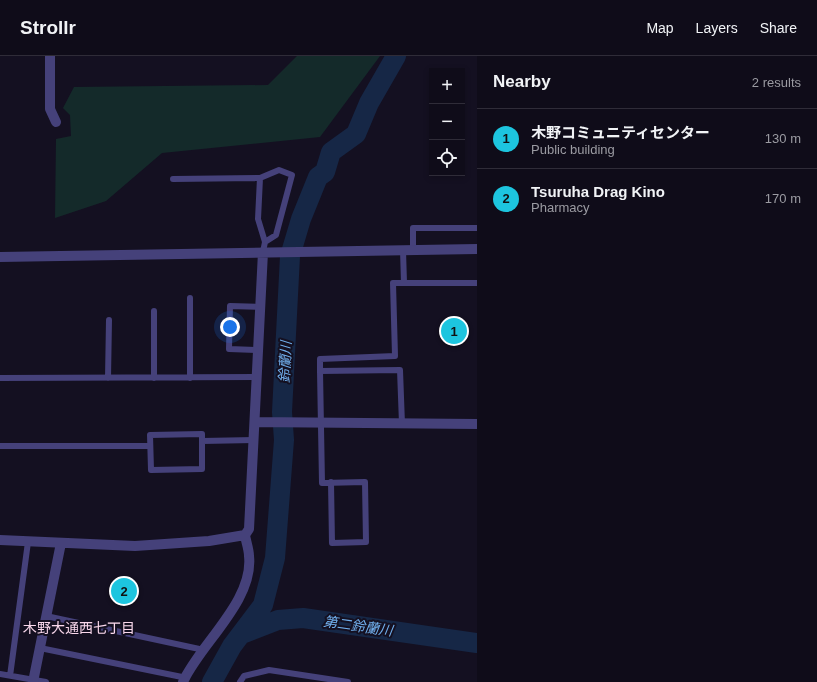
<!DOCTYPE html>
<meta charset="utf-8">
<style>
:root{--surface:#0f0c19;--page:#1d1a26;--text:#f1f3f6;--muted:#9b9ba2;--line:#2f2c38;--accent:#1dc5df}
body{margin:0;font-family:Arial,"Noto Sans JP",sans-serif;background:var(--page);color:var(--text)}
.controls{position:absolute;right:12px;top:12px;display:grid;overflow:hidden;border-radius:0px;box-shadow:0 2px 6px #0003}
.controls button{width:36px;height:36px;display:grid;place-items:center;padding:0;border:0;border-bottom:1px solid var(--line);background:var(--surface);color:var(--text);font:20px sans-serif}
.you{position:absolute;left:230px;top:271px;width:14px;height:14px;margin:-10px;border:3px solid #fff;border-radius:50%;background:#1a73e8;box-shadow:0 0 0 6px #1a73e833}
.badge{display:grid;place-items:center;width:26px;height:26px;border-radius:50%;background:var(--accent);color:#111;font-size:13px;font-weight:700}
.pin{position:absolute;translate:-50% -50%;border:2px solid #fff;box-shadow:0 1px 4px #0006}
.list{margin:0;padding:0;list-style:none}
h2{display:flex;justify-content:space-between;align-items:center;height:52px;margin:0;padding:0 16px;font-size:17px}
h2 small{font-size:13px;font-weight:400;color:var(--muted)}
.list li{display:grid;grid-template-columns:26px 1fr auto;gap:12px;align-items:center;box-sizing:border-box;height:60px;padding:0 16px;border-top:1px solid var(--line)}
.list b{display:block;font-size:15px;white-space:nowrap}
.list p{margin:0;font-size:13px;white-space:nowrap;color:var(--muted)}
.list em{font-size:13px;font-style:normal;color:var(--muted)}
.icon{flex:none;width:22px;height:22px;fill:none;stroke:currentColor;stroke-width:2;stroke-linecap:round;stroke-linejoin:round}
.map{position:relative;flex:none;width:477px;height:626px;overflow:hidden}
header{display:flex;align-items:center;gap:24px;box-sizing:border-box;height:56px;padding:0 20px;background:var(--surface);border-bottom:1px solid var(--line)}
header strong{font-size:19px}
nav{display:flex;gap:22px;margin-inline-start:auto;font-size:14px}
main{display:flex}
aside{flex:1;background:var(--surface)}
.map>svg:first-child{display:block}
.green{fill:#142a2a}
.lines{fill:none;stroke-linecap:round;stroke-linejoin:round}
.river{stroke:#162746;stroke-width:20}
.lane{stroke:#45417a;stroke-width:6}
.street{stroke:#45417a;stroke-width:10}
.labels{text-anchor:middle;stroke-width:4;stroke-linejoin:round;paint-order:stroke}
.water-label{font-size:14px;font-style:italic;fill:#71afed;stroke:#141021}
.neighbourhood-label{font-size:14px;fill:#fad8ec;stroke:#141021}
</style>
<header>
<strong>Strollr</strong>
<nav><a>Map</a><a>Layers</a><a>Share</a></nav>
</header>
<main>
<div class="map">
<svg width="477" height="626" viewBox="0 0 477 626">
<rect width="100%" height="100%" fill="#141021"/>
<path class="green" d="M 297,0 L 380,0 L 320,81 L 162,97 L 106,145 L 55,162 L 56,83 L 71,80 L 70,59 L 63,52 L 74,31 L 268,29 Z"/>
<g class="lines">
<path class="river" d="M 242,578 L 278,564 L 303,562 L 477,587
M 212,626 L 232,590 L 263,549 L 275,502 L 284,384 L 282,356 L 290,200 L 301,163 L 318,121 L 325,116 L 331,96 L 356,78 L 369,47 L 396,0"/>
<path class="lane" d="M 260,122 L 279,114 L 292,119 L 276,179 L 265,186
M 173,123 L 260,122 L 258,163 L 265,186 L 263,196
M 413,194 L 413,172 L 477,172
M 404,227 L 477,227
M 190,242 L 190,322
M 154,255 L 154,322
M 258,294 L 229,293 L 230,250 L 261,251
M 320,315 L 320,303 L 395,300 L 393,227 L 404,227 L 403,194
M 0,322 L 257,321
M 108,322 L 109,264
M 202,385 L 202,378 L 150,379 L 151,414 L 202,413 L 202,385 L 254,384
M 0,390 L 150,390
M 331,426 L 332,487 L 366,486 L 365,426 L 322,427 L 320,315 L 400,314 L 402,368
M 46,560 L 204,594
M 40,592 L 182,621
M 0,618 L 46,626
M 10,620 L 28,486
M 240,626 L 244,620 L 269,614 L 348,626"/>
<path class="street" d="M 50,0 L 50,53 L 56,66
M 0,201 L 477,193
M 255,366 L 477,368
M 0,484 L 135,490 L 209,485 L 245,479 L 249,473 L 263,196
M 33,626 L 61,487
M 183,626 C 200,588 254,545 249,500 C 249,493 246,486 245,479"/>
</g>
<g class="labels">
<g class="water-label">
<text transform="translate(285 306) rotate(-87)" y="5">鈴蘭川</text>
<text transform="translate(358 570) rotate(8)" y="5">第二鈴蘭川</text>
</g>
<g class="neighbourhood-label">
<text x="79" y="577">木野大通西七丁目</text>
</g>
</g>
</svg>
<div class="controls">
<button>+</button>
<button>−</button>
<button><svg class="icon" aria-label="locate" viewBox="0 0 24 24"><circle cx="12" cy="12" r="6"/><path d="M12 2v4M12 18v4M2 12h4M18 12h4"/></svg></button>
</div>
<div class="you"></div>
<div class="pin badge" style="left:454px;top:275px">1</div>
<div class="pin badge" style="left:124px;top:535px">2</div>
</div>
<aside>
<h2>Nearby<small>2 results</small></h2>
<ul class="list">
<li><span class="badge">1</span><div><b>木野コミュニティセンター</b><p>Public building</p></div><em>130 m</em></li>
<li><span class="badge">2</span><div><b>Tsuruha Drag Kino</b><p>Pharmacy</p></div><em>170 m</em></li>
</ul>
</aside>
</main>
